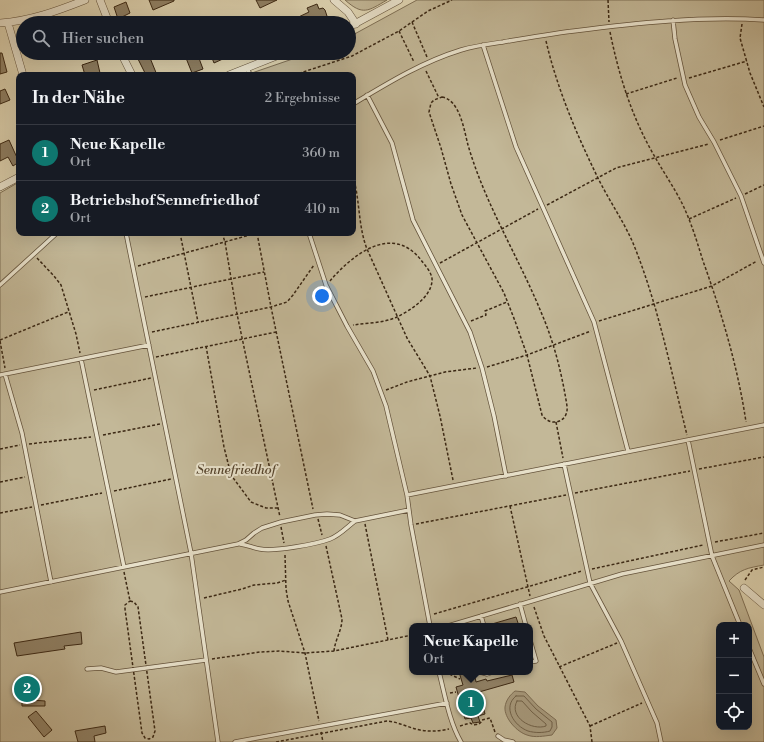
<!DOCTYPE html>
<html lang="de">
<meta charset="utf-8">
<style>
:root{--surface:#171b24;--page:#242831;--text:#f1f3f6;--muted:#9ea1a6;--line:#363941;--accent:#0f766e}
body{margin:0;font-family:"Libre Bodoni",serif;background:var(--page);color:var(--text)}
.controls{position:absolute;right:12px;bottom:12px;display:grid;overflow:hidden;border-radius:8px;box-shadow:0 4px 16px #0002}
.controls button{width:36px;height:36px;display:grid;place-items:center;padding:0;border:0;border-bottom:1px solid var(--line);background:var(--surface);color:var(--text);font:20px sans-serif}
.you{position:absolute;left:322px;top:296px;width:14px;height:14px;margin:-10px;border:3px solid #fff;border-radius:50%;background:#1a73e8;box-shadow:0 0 0 6px #1a73e833}
.badge{display:grid;place-items:center;width:26px;height:26px;border-radius:50%;background:var(--accent);color:#fff;font-size:13px;font-weight:700}
.pin{position:absolute;translate:-50% -50%;border:2px solid #fff;box-shadow:0 1px 4px #0006}
.popup{position:absolute;left:409px;top:623px;width:124px;height:52px;box-sizing:border-box;display:grid;place-content:center;border-radius:8px;background:var(--surface);filter:drop-shadow(0 1px 3px #0005);font-size:13px;white-space:nowrap;color:var(--muted)}
.popup b{font-size:15px;color:var(--text)}
.popup::after{content:'';position:absolute;left:50%;top:100%;margin-left:-8px;border:8px solid transparent;border-top-color:var(--surface)}
.list{margin:0;padding:0;list-style:none}
h2{display:flex;justify-content:space-between;align-items:center;height:52px;margin:0;padding:0 16px;font-size:17px}
h2 small{font-size:13px;font-weight:400;color:var(--muted)}
.list li{display:grid;grid-template-columns:26px 1fr auto;gap:12px;align-items:center;box-sizing:border-box;height:56px;padding:0 16px;border-top:1px solid var(--line)}
.list b{display:block;font-size:15px;white-space:nowrap}
.list p{margin:0;font-size:13px;white-space:nowrap;color:var(--muted)}
.list em{font-size:13px;font-style:normal;color:var(--muted)}
.icon{flex:none;width:22px;height:22px;fill:none;stroke:currentColor;stroke-width:2;stroke-linecap:round;stroke-linejoin:round}
.map{position:relative;flex:none;width:764px;height:742px;overflow:hidden}
.search{position:absolute;background:var(--surface);box-shadow:0 4px 16px #0002;left:16px;top:16px;width:340px;height:44px;display:flex;align-items:center;gap:10px;box-sizing:border-box;padding:0 14px;border-radius:22px;color:var(--muted);font-size:15px}
.panel{position:absolute;background:var(--surface);box-shadow:0 4px 16px #0002;left:16px;top:72px;width:340px;height:164px;border-radius:8px}
.map>svg:first-child{display:block}
.green{fill:#c3b898;stroke:#7f7056;fill-rule:evenodd}
.water{fill:#a79a7d;stroke:#7c6c53}
.lines{fill:none;stroke-linecap:round;stroke-linejoin:round}
.shore{stroke:#716148;stroke-width:1}
.building{fill:#908267;stroke:#3b2814}
.lane-casing{stroke:#64533c;stroke-width:5}
.street-casing{stroke:#64533c;stroke-width:8}
.path{stroke:#3b2814;stroke-width:1.5;stroke-dasharray:3 2;stroke-linecap:butt}
.lane{stroke:#eae4ce;stroke-width:3.5}
.street{stroke:#eae4ce;stroke-width:7}
.labels{text-anchor:middle;stroke-width:4;stroke-linejoin:round;paint-order:stroke}
.park-label{font-size:13px;font-style:italic;fill:#56452e;stroke:#eae4ce}
</style>
<div class="map">
<svg width="764" height="742" viewBox="0 0 764 742">
<rect width="100%" height="100%" fill="#dfd5b3"/>
<filter id="stains"><feTurbulence type="fractalNoise" baseFrequency=".005" numOctaves="4"/><feColorMatrix values="0 0 0 0 .2 0 0 0 0 .09 0 0 0 0 .02 0 0 0 .5 -.17"/></filter>
<radialGradient id="worn" r=".72"><stop offset=".6" stop-color="#630" stop-opacity="0"/><stop offset="1" stop-color="#630" stop-opacity=".3"/></radialGradient>
<path class="green" d="M 345,0 L 387,0 C 368,11 363,16 345,0 Z
M 417,0 L 764,0 L 764,565 C 748,568 740,569 729,581 L 739,590 L 764,657 L 764,742 L 0,742 L 0,193 L 19,182 L 19,233 L 353,233 L 353,75 L 246,75 L 310,53 L 349,53 L 349,37 ZM 719,625 L 749,625 L 749,727 L 719,727 ZM 412,626 L 530,626 L 530,672 L 412,672 Z"/>
<path class="water" d="M 515,691 L 525,692 L 538,706 L 556,720 L 557,728 L 552,735 C 544,736 535,738 527,735 C 517,732 504,718 505,707 C 506,700 510,695 515,691 Z"/>
<g class="lines">
<path class="shore" d="M 516,696 L 524,696 L 536,709 L 552,722 L 552,727 L 550,731 C 543,733 535,733 528,731 C 514,726 502,707 516,696 Z
M 517,701 L 522,701 L 532,712 L 546,724 L 546,726 C 532,731 508,717 517,701 Z"/>
</g>
<path class="building" d="M 149,0 L 174,0 L 174,1 L 153,10 Z
M 256,0 L 277,0 L 260,8 Z
M 126,2 L 130,13 L 118,19 L 114,7 Z
M 317,4 L 319,9 L 323,8 L 325,10 L 327,16 L 311,23 L 286,23 L 309,12 L 307,8 Z
M 0,53 L 2,53 L 7,72 L 0,74 Z
M 135,53 L 148,53 L 157,75 L 146,75 Z
M 184,53 L 197,53 L 203,69 L 192,73 Z
M 210,53 L 223,53 L 225,58 L 214,63 Z
M 97,60 L 100,73 L 94,75 L 85,75 L 82,65 Z
M 5,89 L 10,100 L 0,104 L 0,91 Z
M 9,140 L 19,162 L 13,166 L 8,157 L 0,161 L 0,144 Z
M 516,617 L 519,626 L 493,626 L 492,624 Z
M 81,632 L 82,644 L 64,646 L 65,649 L 17,656 L 14,643 Z
M 459,672 L 474,672 L 476,682 L 486,679 L 487,681 L 512,675 L 514,682 L 479,692 L 485,714 L 478,716 L 480,722 L 473,723 L 471,718 L 465,719 L 456,687 L 463,685 Z
M 21,677 L 31,677 L 32,700 L 45,701 L 45,706 L 22,706 Z
M 36,711 L 52,730 L 44,737 L 28,717 Z
M 105,726 L 106,733 L 94,736 L 95,742 L 78,742 L 75,731 Z"/>
<g class="lines">
<defs>
<path id="lane" d="M 673,20 L 675,39 L 685,85 L 699,117 L 714,142 L 741,196 L 764,263
M 483,45 L 516,147 L 594,322 L 628,451
M 247,67 L 250,75
M 367,95 L 392,143 L 413,220 L 470,332 L 482,368 L 494,416 L 506,476
M 353,104 C 388,83 422,62 461,50 C 474,46 489,44 503,42 C 526,38 550,34 574,31 C 637,23 700,16 764,20
M 126,233 L 191,553 L 218,742
M 309,233 L 326,285 L 347,326 L 373,371 L 386,406 L 407,495 L 411,525 L 430,626
M 0,285 L 57,233
M 81,359 L 124,567
M 5,374 L 22,433 L 51,582
M 0,375 L 149,345
M 688,440 L 712,556 L 740,625
M 564,464 L 590,583 L 621,641 L 657,723 L 661,742
M 407,495 L 764,425
M 240,544 C 248,545 253,548 260,549 C 273,552 317,544 330,539 C 340,535 347,527 355,521
M 0,592 L 238,544 L 246,540 L 254,533 L 262,528 L 281,522 L 315,515 L 327,514 L 340,515 L 355,521 L 409,510
M 520,604 L 526,626
M 481,616 L 484,626
M 448,626 L 622,574 L 764,545
M 530,640 L 536,661 L 530,662
M 749,648 L 764,684
M 87,669 L 101,668 L 116,672 L 206,660
M 439,672 C 445,695 449,721 461,742
M 480,672 L 487,674 L 493,672
M 498,736 L 504,740 L 513,742
M 235,742 L 447,703"/>
<path id="street" d="M 100,0 L 109,23
M 334,0 L 348,12 L 356,24
M 0,23 C 30,21 57,11 85,0
M 8,23 L 23,75
M 349,27 L 399,0
M 121,53 L 132,75
M 229,75 L 284,53
M 0,187 L 19,177
M 744,588 L 764,605"/>
</defs>
<use href="#lane" class="lane-casing"/>
<use href="#street" class="street-casing"/>
<path class="path" d="M 608,0 L 609,22
M 412,22 L 427,57
M 742,24 L 740,38 L 750,73 L 764,107
M 399,31 L 414,62
M 610,32 C 619,76 632,118 655,157 C 665,175 678,193 686,212 C 693,228 698,245 703,261 C 722,314 738,368 746,422
M 546,41 C 557,88 576,133 597,176 C 608,199 623,220 633,243 C 658,304 671,371 687,435
M 426,71 L 439,98
M 294,75 L 352,56 L 399,31 L 428,11 L 452,0
M 689,78 L 747,61
M 626,94 L 677,78
M 442,97 C 460,100 464,130 468,145 C 485,204 518,256 541,312 C 554,342 562,374 567,406 C 569,422 551,428 542,415 L 527,355 L 515,321 L 504,293 L 462,215 L 451,184 L 441,148 L 429,112 L 431,103 L 434,100 Z
M 720,140 L 764,126
M 353,176 C 360,200 358,226 367,249 L 407,338 L 430,376 L 440,416 L 453,480
M 745,194 L 764,185
M 547,205 L 616,168 L 709,144
M 689,219 L 736,198
M 180,233 L 198,322
M 222,233 L 225,242 L 237,314 L 280,517
M 257,233 L 271,307 L 313,509
M 37,258 L 54,276 L 61,285 L 76,334 L 80,353
M 440,263 L 538,209
M 138,266 L 257,233
M 330,281 C 352,255 392,223 421,260 C 425,265 433,274 432,281 C 431,297 411,310 397,317 C 384,323 367,323 353,325
M 145,297 L 264,272
M 471,321 L 486,315 L 485,311 L 507,302
M 599,321 L 712,286 L 757,261
M 152,332 L 271,307 L 287,302 L 293,295 L 314,265
M 0,340 L 68,312
M 0,341 L 5,368
M 206,346 L 224,447 L 231,475 L 251,502 L 266,508 L 278,508
M 156,357 L 276,332
M 487,367 L 527,355 L 591,331
M 94,390 L 151,378
M 386,390 L 407,382 L 445,372 L 477,368
M 556,422 L 563,458
M 103,435 L 160,424
M 29,444 L 91,437
M 0,449 L 20,445
M 699,469 L 764,457
M 0,482 L 25,477
M 114,491 L 171,479
M 575,493 L 690,471
M 41,505 L 102,493
M 510,506 L 530,596
M 0,513 L 32,507
M 318,519 L 322,535
M 365,524 L 388,640
M 416,524 L 566,495
M 281,527 L 284,543
M 715,542 L 764,533
M 326,546 L 342,619 C 342,630 335,640 334,651
M 285,555 L 286,589 L 288,601 L 305,653 L 319,721
M 592,569 L 703,545
M 124,572 L 130,601
M 745,580 L 752,570 L 764,567
M 204,598 L 242,589 L 254,585 L 277,583 L 286,580
M 130,601 L 134,602 L 138,607 L 155,731 L 153,737 L 149,739 L 145,738 L 142,733 L 125,609 L 125,605 Z
M 534,607 L 544,636 L 590,726 L 592,742
M 434,614 L 582,571
M 212,659 L 260,652 L 279,651 L 305,653 L 334,651 L 412,635
M 559,667 L 617,643
M 445,672 L 460,679
M 450,693 L 456,692
M 460,726 L 470,723 L 474,725 C 478,724 481,724 482,720 L 490,718 L 495,732
M 590,726 L 642,703
M 321,732 L 323,742
M 276,742 L 387,721 C 399,722 409,728 420,730 C 430,732 439,731 449,729"/>
<use href="#lane" class="lane"/>
<use href="#street" class="street"/>
</g>
<g class="labels">
<g class="park-label">
<text x="236" y="474">Sennefriedhof</text>
</g>
</g>
<rect width="100%" height="100%" filter="url(#stains)"/>
<rect width="100%" height="100%" fill="url(#worn)"/>
</svg>
<div class="controls">
<button>+</button>
<button>−</button>
<button><svg class="icon" aria-label="locate" viewBox="0 0 24 24"><circle cx="12" cy="12" r="6"/><path d="M12 2v4M12 18v4M2 12h4M18 12h4"/></svg></button>
</div>
<div class="you"></div>
<div class="pin badge" style="left:471px;top:703px">1</div>
<div class="popup"><b>Neue Kapelle</b>Ort</div>
<div class="pin badge" style="left:27px;top:689px">2</div>
<div class="search"><svg class="icon" aria-label="search" viewBox="0 0 24 24"><circle cx="10" cy="10" r="6"/><path d="M15 15l6 6"/></svg>Hier suchen</div>
<section class="panel">
<h2>In der Nähe<small>2 Ergebnisse</small></h2>
<ul class="list">
<li><span class="badge">1</span><div><b>Neue Kapelle</b><p>Ort</p></div><em>360 m</em></li>
<li><span class="badge">2</span><div><b>Betriebshof Sennefriedhof</b><p>Ort</p></div><em>410 m</em></li>
</ul>
</section>
</div>
